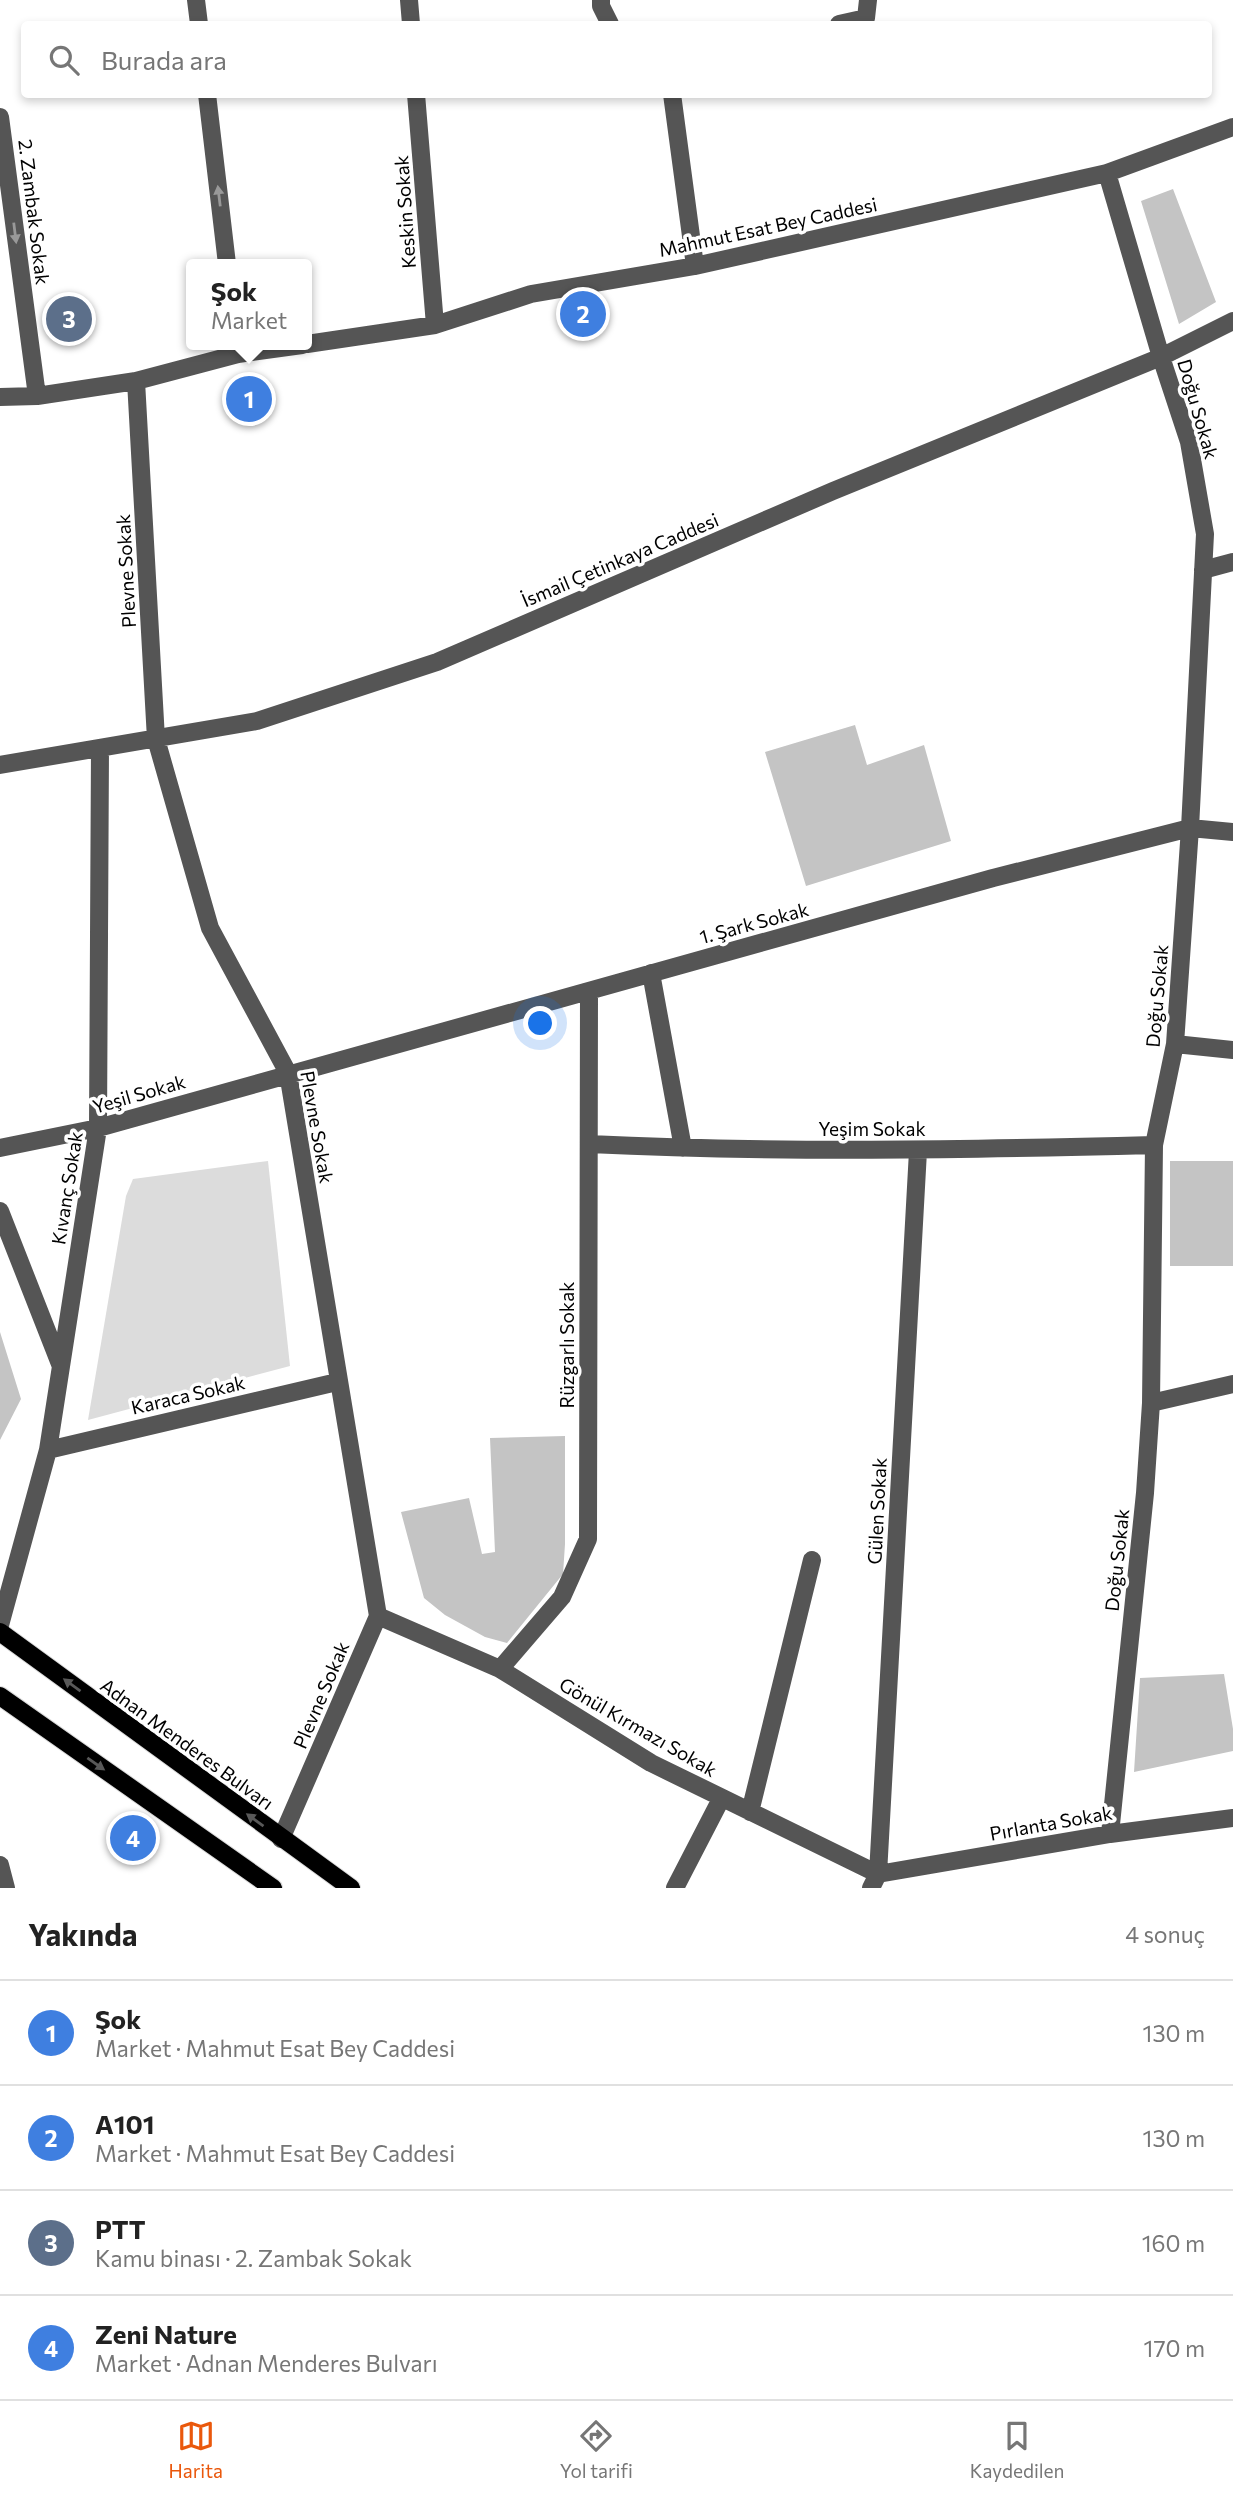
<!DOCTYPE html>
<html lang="tr">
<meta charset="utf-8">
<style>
:root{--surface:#fff;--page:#f6f6f6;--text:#222;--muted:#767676;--line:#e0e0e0;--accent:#ea580c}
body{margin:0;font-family:Commissioner,sans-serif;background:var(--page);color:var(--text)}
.you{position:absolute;left:541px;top:1024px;width:24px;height:24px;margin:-18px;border:5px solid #fff;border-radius:50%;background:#1a73e8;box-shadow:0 0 0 10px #1a73e833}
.badge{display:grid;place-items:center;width:46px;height:46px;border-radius:50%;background:var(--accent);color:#fff;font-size:23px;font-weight:700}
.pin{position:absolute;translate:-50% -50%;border:4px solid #fff;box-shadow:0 2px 7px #0006}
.popup{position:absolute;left:186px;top:259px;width:126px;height:91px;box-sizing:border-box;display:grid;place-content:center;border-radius:7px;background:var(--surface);filter:drop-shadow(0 2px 5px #0005);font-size:23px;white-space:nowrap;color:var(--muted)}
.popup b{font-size:26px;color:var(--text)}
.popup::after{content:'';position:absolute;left:50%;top:100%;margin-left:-14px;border:14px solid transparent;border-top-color:var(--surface)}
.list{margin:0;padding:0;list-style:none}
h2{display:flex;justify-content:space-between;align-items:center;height:91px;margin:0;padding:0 28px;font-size:30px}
h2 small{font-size:23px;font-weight:400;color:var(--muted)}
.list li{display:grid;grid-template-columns:46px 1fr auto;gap:21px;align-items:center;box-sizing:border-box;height:105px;padding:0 28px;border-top:2px solid var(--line)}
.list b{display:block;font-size:26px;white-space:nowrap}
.list p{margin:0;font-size:23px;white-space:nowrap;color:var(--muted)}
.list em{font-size:23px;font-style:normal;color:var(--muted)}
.icon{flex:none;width:38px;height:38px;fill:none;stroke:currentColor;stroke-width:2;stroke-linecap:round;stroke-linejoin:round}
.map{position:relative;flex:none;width:1233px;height:1888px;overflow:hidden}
.search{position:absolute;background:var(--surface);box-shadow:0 4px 10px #0003;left:21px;right:21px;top:21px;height:77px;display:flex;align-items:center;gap:18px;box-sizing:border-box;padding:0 24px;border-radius:7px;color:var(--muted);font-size:26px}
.sheet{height:511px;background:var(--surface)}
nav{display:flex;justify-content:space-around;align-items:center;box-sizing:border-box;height:98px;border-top:2px solid var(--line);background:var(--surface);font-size:19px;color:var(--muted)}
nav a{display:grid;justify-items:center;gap:4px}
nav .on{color:var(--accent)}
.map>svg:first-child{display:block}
.green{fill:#dcdcdc}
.building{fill:#c4c4c4}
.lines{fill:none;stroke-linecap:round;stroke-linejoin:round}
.major-casing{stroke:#dbdbdb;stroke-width:20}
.minor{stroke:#555;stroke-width:18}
.major{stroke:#000;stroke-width:18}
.oneway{fill:#999}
.oneway2{fill:#595959}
.labels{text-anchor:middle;stroke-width:7;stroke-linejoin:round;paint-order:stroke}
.street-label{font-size:19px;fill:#000;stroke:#fff}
</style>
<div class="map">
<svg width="1233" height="1888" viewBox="0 0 1233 1888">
<rect width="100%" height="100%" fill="#fff"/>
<path class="green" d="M 268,1161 L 290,1366 L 88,1420 L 126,1196 L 133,1179 Z"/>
<path class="building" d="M 1173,189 L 1216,302 L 1179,324 L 1141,201 Z
M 855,725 L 867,765 L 924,745 L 951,841 L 806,886 L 765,752 Z
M 1170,1161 L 1233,1161 L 1233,1266 L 1170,1266 Z
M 0,1332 L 21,1399 L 0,1440 Z
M 565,1436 L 565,1544 L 563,1574 L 507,1643 L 485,1637 L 445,1615 L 424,1598 L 401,1512 L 469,1498 L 482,1554 L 495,1552 L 490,1438 Z
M 1224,1674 L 1233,1729 L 1233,1751 L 1134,1772 L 1140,1678 Z"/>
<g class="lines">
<defs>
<path id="major" d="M 0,1632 L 351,1888
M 0,1696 L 273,1888"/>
</defs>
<use href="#major" class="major-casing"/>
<path class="minor" d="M 196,0 L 199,24
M 409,0 L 411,24
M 601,0 L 601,6 L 610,24
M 839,24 L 866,18 L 868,0
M 207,94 L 227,264
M 416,94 L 435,325
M 672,94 L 695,266
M 0,117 L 37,396
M 1107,173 L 1161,357 L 1189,442 L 1205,534 L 1190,828 L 1175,1044 L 1154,1145 L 1151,1403 L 1145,1493 L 1110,1834
M 307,344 L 435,325 L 531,294 L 695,266 L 1107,173 L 1233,127
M 136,381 L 156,739 L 210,928 L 288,1073 L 378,1616 L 281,1839
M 0,397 L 37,396 L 136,381 L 238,354 L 302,345
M 1203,570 L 1233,562
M 0,765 L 257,721 L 437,662 L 833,491 L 1161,357 L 1233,321
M 651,973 L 683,1148
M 1175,1044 L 1233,1050
M 589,1144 C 777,1153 965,1150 1154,1145
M 0,1148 L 98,1128 L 993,878 L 1190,828 L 1233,832
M 0,1211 L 60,1364
M 1151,1403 L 1233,1384
M 48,1450 L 337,1382
M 378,1616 L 500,1669 L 651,1763 L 878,1874
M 0,1625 L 48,1450 L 98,1128 L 100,748
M 500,1669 L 562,1597 L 588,1539 L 589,992
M 750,1812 L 812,1560
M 0,1865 L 6,1888
M 878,1874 L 1110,1834 L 1233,1818
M 675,1888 L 721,1799
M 871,1888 L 878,1874 L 918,1151"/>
<use href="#major" class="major"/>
</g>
<defs><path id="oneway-solid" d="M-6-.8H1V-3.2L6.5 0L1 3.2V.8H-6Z" transform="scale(1.75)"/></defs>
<g class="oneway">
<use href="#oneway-solid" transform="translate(219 196) rotate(-97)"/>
<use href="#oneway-solid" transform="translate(15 233) rotate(83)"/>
</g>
<g class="oneway2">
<use href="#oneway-solid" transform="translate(72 1685) rotate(-144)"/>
<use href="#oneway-solid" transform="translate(96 1764) rotate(35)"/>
<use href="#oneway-solid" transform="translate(255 1820) rotate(-144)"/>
</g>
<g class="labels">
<g class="street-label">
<text transform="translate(34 212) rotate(83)" y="7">2. Zambak Sokak</text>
<text transform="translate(405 212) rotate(-94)" y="7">Keskin Sokak</text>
<text transform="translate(768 227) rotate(-12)" y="7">Mahmut Esat Bey Caddesi</text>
<text transform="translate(1198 409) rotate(74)" y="7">Doğu Sokak</text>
<text transform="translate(620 560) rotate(-23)" y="7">İsmail Çetinkaya Caddesi</text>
<text transform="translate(126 571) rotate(-93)" y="7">Plevne Sokak</text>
<text transform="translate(754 923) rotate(-15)" y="7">1. Şark Sokak</text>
<text transform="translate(1157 996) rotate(-85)" y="7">Doğu Sokak</text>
<text transform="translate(139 1094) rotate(-16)" y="7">Yeşil Sokak</text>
<text transform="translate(317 1127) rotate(80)" y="7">Plevne Sokak</text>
<text x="872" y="1136">Yeşim Sokak</text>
<text transform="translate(67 1188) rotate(-81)" y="7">Kıvanç Sokak</text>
<text transform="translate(567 1345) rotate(-90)" y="7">Rüzgarlı Sokak</text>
<text transform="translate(188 1395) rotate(-13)" y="7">Karaca Sokak</text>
<text transform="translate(877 1511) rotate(-87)" y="7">Gülen Sokak</text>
<text transform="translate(1117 1560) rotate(-84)" y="7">Doğu Sokak</text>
<text transform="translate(321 1695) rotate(-67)" y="7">Plevne Sokak</text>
<text transform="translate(638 1727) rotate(30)" y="7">Gönül Kırmazı Sokak</text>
<text transform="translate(187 1744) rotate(36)" y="7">Adnan Menderes Bulvarı</text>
<text transform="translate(1051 1823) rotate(-10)" y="7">Pırlanta Sokak</text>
</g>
</g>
</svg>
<div class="you"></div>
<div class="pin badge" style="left:249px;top:399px;background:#3f7fe0">1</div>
<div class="popup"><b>Şok</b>Market</div>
<div class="pin badge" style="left:583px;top:314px;background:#3f7fe0">2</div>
<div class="pin badge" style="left:69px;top:319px;background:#5c6f8a">3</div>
<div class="pin badge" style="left:133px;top:1838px;background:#3f7fe0">4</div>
<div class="search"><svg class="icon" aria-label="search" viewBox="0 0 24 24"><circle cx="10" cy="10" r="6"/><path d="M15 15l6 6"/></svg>Burada ara</div>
</div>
<section class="sheet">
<h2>Yakında<small>4 sonuç</small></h2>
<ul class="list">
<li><span class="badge" style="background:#3f7fe0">1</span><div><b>Şok</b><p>Market · Mahmut Esat Bey Caddesi</p></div><em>130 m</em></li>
<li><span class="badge" style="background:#3f7fe0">2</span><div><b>A101</b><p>Market · Mahmut Esat Bey Caddesi</p></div><em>130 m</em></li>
<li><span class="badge" style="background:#5c6f8a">3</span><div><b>PTT</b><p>Kamu binası · 2. Zambak Sokak</p></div><em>160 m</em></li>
<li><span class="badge" style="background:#3f7fe0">4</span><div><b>Zeni Nature</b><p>Market · Adnan Menderes Bulvarı</p></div><em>170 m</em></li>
</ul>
</section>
<nav>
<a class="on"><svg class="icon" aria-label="map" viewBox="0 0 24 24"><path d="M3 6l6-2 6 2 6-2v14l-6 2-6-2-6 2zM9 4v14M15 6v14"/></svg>Harita</a>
<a><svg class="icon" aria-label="directions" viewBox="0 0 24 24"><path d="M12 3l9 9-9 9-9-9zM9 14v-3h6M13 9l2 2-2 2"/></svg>Yol tarifi</a>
<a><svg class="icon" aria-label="saved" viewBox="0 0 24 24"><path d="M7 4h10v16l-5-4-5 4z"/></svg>Kaydedilen</a>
</nav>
